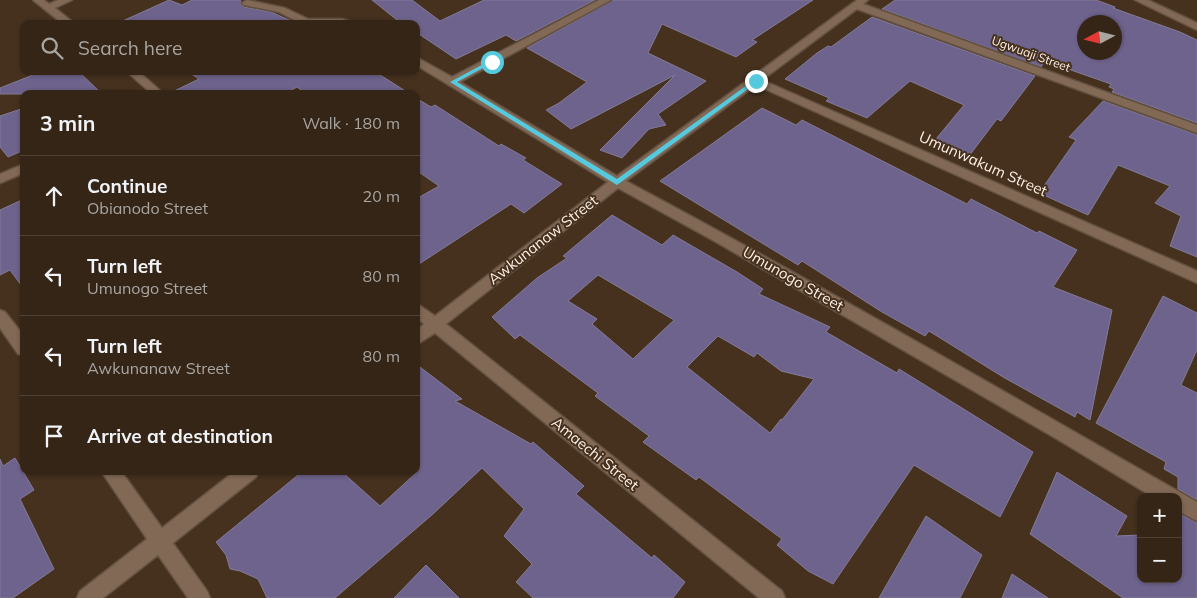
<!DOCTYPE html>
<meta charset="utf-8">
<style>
:root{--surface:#342517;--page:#3f3124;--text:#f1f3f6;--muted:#a9a5a1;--line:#4e4236}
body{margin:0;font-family:Mulish,sans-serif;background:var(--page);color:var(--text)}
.controls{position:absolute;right:15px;bottom:15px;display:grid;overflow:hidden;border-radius:10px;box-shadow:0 1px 4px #0004}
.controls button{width:45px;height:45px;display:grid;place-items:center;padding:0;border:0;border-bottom:1px solid var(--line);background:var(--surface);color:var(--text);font:25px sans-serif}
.compass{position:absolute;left:1077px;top:15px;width:45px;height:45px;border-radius:50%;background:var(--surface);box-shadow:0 1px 4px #0004;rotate:263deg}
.stop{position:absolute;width:15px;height:15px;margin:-11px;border:4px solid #55cade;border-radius:50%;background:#fff}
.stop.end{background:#55cade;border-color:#fff;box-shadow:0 1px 5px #0008}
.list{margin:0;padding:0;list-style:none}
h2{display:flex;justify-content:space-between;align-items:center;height:65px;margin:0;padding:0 20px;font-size:21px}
h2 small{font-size:16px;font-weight:400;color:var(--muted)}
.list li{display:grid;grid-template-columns:32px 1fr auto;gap:15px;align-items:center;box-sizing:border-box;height:80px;padding:0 20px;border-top:1px solid var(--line)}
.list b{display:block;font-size:19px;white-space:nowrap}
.list p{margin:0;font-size:16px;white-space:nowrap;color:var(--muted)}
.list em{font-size:16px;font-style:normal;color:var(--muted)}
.icon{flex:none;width:28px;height:28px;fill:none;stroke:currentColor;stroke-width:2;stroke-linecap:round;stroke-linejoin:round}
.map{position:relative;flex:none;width:1197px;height:598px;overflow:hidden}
.search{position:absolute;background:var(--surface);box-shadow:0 1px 4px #0004;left:20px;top:20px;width:400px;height:55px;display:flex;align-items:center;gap:12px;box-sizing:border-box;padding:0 18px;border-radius:10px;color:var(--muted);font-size:19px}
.panel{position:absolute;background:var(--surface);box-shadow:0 1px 4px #0004;left:20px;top:90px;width:400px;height:385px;border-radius:10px}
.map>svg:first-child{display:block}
.building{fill:#6e638c;stroke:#827b97;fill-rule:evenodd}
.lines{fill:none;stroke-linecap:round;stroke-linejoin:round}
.minor-casing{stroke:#635040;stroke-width:3}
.minor{fill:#816955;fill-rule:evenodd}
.route{fill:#55cade}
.labels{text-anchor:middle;stroke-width:4;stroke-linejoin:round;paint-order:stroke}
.far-street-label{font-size:12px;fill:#fef0e5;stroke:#46311f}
.street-label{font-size:15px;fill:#fef0e5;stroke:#46311f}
</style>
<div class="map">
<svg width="1197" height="598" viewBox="0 0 1197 598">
<rect width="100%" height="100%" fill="#46311f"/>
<path class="building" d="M 169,0 L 182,5 L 192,0 L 239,0 L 241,1 L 241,4 L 244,7 L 271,12 L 296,23 L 116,24 Z
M 372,0 L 412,0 L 440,21 L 484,0 L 595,0 L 516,41 L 506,35 L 456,59 L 416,32 L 416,24 L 402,24 Z
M 613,0 L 813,0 L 752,40 L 757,42 L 736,57 L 662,24 L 648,53 L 706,81 L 658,114 L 666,125 L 649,129 L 622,158 L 600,150 L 675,75 L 571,129 L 546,110 L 559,103 L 587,82 L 527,48 Z
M 895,0 L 1096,0 L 1115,7 L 1113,8 L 1180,32 L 1197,40 L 1197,123 L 1112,92 L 1114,89 L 1109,87 L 1111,84 L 1045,61 L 1041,67 L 882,9 ZM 1084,22 L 1114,22 L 1114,52 L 1084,52 Z
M 872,17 L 1035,76 L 1001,121 L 997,119 L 966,160 L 931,145 L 964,105 L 910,81 L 867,118 L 826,101 L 829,98 L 785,79 L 817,53 L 828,46 L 831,47 Z
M 43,71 L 78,71 L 102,94 L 0,94 L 0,88 Z
M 187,71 L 374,71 L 410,94 L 307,94 L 297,87 L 284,94 L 168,94 L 199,79 Z
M 416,98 L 431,107 L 435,105 L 499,146 L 501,144 L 526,158 L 523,160 L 562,184 L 524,213 L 511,204 L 416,266 L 416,199 L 439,186 L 416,170 Z
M 1103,101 L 1197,135 L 1197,257 L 1170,246 L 1181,216 L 1155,203 L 1170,186 L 1118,165 L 1088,215 L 1039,193 L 1076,140 L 1069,137 Z
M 24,108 L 24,150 L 8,157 L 0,147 L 0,116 Z
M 762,108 L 796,125 L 802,120 L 967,204 L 971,199 L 1037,233 L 1039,231 L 1077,250 L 1053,287 L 1112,310 L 1090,420 L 1077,412 L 1075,417 L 1003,377 L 929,331 L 925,336 L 882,312 L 802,261 L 798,265 L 660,181 Z
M 24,199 L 24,289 L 10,270 L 0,275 L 0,210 Z
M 612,215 L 662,245 L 673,235 L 737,272 L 763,289 L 759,294 L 830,327 L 826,332 L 897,373 L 899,369 L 1033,452 L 1000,517 L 914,465 L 833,584 L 808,571 L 777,545 L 782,539 L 699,477 L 696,480 L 643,442 L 649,436 L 595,396 L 598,393 L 520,335 L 515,339 L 492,317 L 537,278 L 567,258 L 563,256 ZM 598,275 L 674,320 L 633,359 L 592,324 L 597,319 L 568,301 ZM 718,336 L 754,357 L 757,353 L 781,371 L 814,379 L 782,420 L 781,419 L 770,433 L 687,367 Z
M 1163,296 L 1197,313 L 1197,350 L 1181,385 L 1197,393 L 1197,500 L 1178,489 L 1178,477 L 1164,469 L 1166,462 L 1096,423 Z
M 416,364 L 462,399 L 455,401 L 531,444 L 533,442 L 584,486 L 576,494 L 652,558 L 654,555 L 685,582 L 673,598 L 533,598 L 516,582 L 532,564 L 504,536 L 524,509 L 482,468 L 433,514 L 335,598 L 267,598 L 258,579 L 240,571 L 230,569 L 226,555 L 216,542 L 303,471 L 341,471 L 380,506 L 416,473 Z
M 15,458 L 34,490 L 20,499 L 54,569 L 13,598 L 0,598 L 0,459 L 3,466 Z
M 1057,472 L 1127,516 L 1116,536 L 1141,535 L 1141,579 L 1178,579 L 1178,513 L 1197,523 L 1197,598 L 1123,598 L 1030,534 Z
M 926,516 L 982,555 L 960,598 L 879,598 Z
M 426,565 L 459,598 L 394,598 Z
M 1012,574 L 1048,598 L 1002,598 Z"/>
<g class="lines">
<defs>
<path id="minor" d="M 33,0 L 44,0 L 49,4 L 58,0 L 72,0 L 55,8 L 75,24 L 63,24 Z
M 247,0 L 285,8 L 308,19 L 342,19 L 358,24 L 302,24 L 279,12 L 244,5 L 242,3 Z
M 599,0 L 611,0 L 460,82 L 617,176 L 857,0 L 868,0 L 863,4 L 1197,125 L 1197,133 L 857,9 L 762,80 L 1197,271 L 1197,283 L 756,85 L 626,181 C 819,284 1008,394 1197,502 L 1197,521 L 1178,511 L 1178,497 L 1153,497 L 1057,439 L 716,242 L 618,188 L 446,324 L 782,591 L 785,598 L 759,598 L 435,333 L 416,345 L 416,330 L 424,324 L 416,318 L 416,303 L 435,316 L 608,182 L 416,65 L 416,57 L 452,77 Z
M 1135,0 L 1148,0 L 1197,23 L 1197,30 Z
M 126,71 L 138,71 L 164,94 L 152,94 Z
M 24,164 L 24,173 L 0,183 L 0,174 Z
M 0,310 L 5,312 L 24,336 L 24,355 L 18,354 L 0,328 Z
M 101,471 L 121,471 L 162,528 L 235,471 L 259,471 L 256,477 L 173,543 L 207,591 L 210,598 L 188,598 L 158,555 L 103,598 L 77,598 L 80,591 L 147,539 Z"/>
</defs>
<use href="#minor" class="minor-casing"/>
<use href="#minor" class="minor"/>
</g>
<path class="route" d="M 489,61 L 494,62 L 457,82 L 617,179 L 754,80 L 759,81 L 617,185 L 450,82 Z"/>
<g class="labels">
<g class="far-street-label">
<text transform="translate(1031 54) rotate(20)" y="4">Ugwuaji Street</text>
</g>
<g class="street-label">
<text transform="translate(983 164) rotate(24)" y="5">Umunwakum Street</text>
<text transform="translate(543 240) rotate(-38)" y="5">Awkunanaw Street</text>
<text transform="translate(793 279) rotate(30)" y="5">Umunogo Street</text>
<text transform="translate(595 454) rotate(39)" y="5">Amaechi Street</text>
</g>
</g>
</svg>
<div class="controls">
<button>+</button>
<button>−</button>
</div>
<svg class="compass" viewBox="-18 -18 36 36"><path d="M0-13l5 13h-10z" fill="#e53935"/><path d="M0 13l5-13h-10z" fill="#a9a5a1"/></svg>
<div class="stop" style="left:492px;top:62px"></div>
<div class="stop end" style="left:756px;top:81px"></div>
<div class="search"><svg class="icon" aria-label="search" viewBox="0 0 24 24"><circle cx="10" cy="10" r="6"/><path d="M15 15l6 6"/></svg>Search here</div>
<section class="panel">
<h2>3 min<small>Walk · 180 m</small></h2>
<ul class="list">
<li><svg class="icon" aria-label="ahead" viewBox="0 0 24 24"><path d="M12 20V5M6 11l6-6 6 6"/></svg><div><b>Continue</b><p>Obianodo Street</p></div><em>20 m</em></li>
<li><svg class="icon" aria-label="left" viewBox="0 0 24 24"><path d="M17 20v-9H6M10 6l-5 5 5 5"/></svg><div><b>Turn left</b><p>Umunogo Street</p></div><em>80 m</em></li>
<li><svg class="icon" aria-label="left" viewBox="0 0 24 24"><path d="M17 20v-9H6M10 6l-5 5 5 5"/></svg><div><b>Turn left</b><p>Awkunanaw Street</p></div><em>80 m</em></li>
<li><svg class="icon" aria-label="arrive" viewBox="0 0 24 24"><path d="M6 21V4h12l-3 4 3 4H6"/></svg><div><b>Arrive at destination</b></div></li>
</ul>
</section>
</div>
